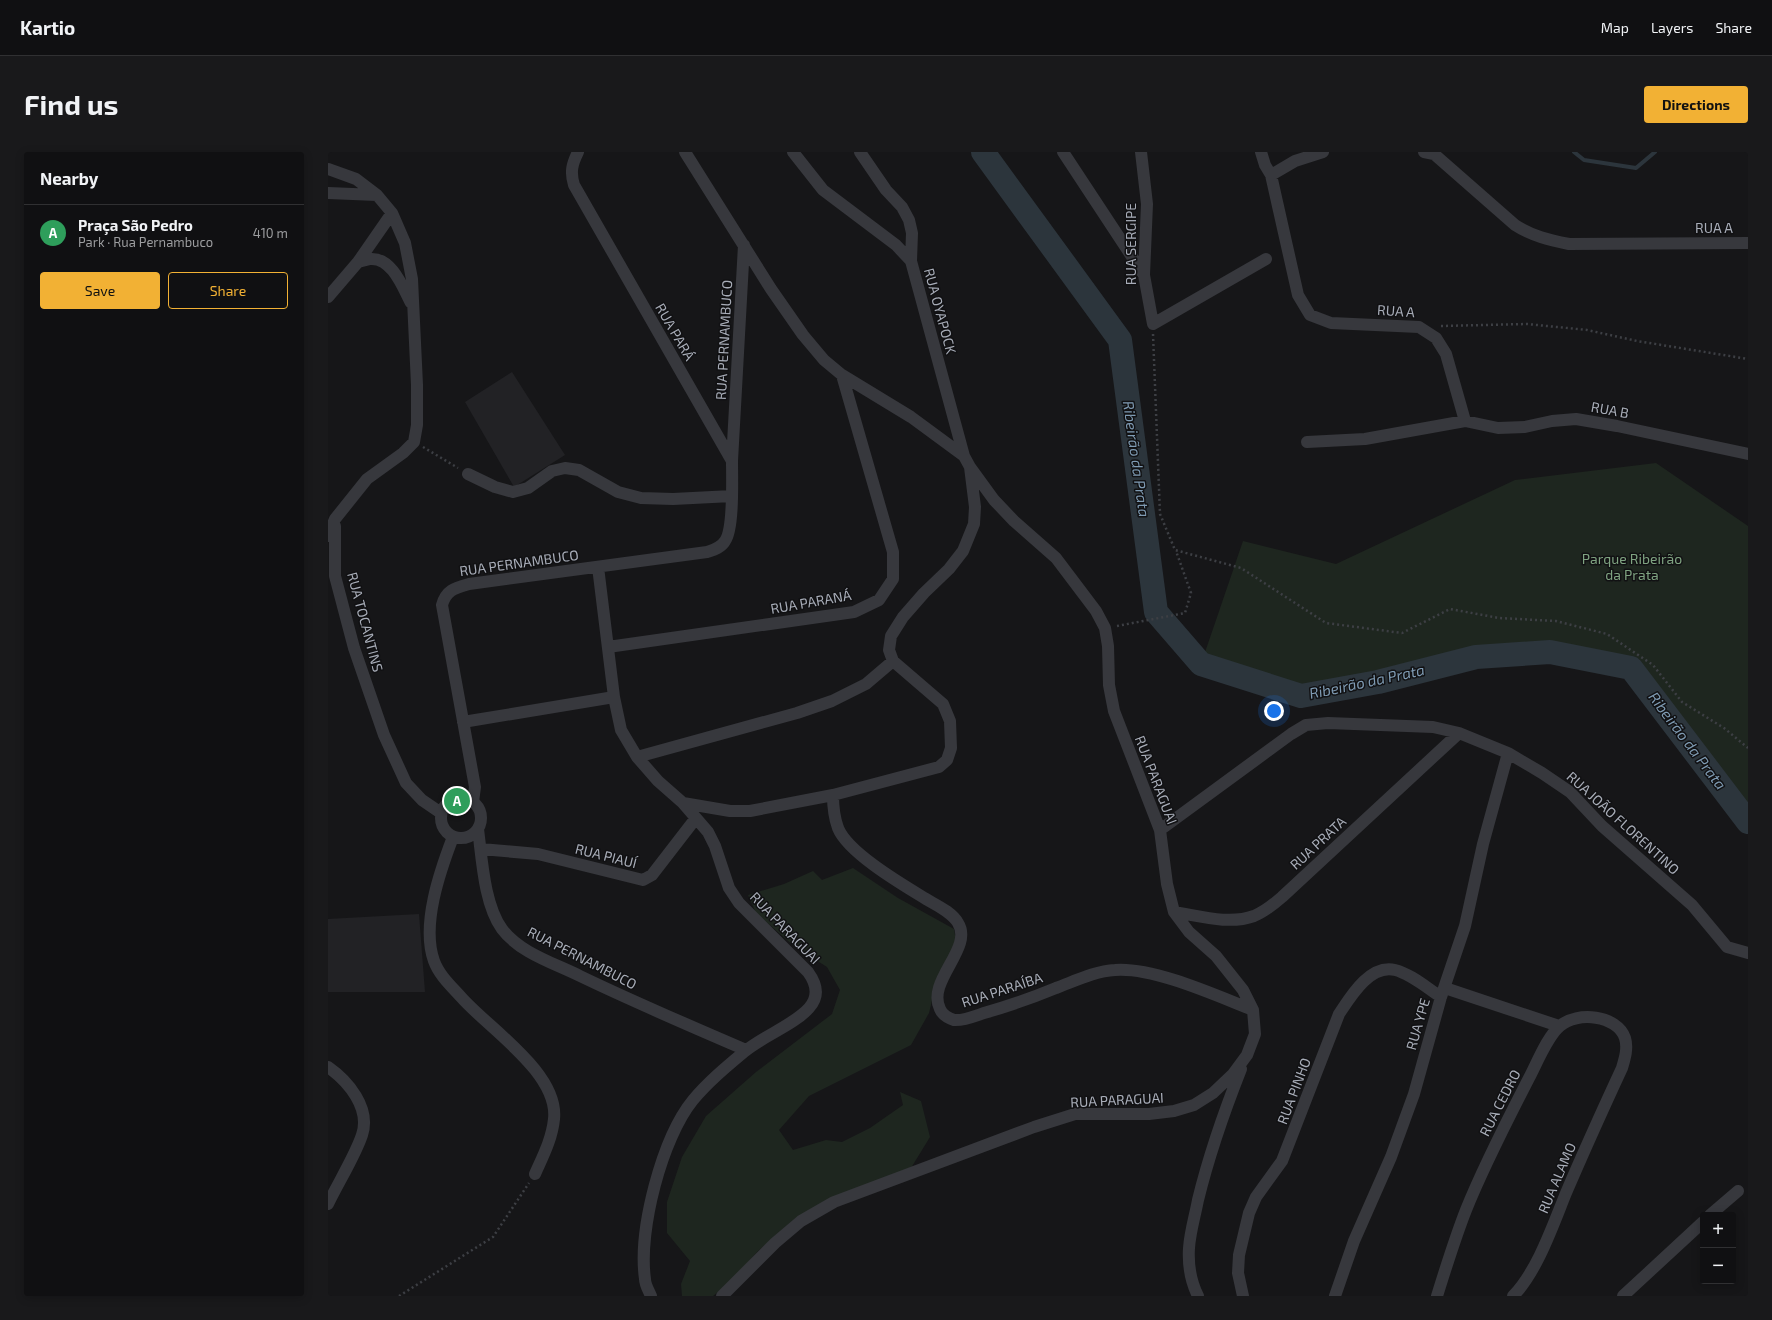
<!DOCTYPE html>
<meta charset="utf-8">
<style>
:root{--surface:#101012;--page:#19191b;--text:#f1f3f6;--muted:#9c9d9f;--line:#303032;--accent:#f2b134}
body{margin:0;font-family:"Exo 2",sans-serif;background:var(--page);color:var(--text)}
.controls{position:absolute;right:12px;bottom:12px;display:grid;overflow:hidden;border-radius:4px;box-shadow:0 2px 10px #0003}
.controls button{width:36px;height:36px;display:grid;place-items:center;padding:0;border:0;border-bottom:1px solid var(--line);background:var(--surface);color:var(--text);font:20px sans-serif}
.you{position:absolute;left:946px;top:559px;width:14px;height:14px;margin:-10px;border:3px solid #fff;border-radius:50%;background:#1a73e8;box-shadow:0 0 0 6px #1a73e833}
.badge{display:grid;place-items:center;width:26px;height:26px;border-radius:50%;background:var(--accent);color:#fff;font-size:13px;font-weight:700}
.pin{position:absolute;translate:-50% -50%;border:2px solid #fff;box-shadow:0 1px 4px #0006}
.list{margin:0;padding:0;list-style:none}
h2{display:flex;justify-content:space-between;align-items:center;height:52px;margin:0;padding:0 16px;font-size:17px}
h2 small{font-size:13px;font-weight:400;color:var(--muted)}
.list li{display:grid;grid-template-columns:26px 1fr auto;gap:12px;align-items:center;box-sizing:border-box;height:56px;padding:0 16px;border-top:1px solid var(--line)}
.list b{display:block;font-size:15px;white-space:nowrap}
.list p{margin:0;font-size:13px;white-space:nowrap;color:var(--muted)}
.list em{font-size:13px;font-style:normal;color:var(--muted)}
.actions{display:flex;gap:8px;padding:12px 16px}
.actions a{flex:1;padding:9px 0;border:1px solid var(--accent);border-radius:4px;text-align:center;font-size:14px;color:var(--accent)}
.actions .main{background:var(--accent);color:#111}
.map{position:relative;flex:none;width:1420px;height:1144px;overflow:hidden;border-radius:4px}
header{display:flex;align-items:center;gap:24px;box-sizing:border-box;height:56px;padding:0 20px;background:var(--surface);border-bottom:1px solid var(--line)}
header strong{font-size:19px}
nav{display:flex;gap:22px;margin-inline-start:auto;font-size:14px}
.intro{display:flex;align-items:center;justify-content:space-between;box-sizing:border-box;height:96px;padding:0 24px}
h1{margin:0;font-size:28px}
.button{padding:10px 18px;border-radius:4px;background:var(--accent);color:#111;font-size:14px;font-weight:700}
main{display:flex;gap:24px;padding:0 24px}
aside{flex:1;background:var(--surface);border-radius:4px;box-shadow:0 2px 10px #0003}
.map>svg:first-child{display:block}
.built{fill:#222225}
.green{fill:#1e261f}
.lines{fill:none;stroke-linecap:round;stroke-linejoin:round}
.stream{stroke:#2c353c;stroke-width:4}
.river{stroke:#2c353c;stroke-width:24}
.path{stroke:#3d3f44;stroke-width:2.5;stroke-dasharray:2 3;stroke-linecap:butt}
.minor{stroke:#37383d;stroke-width:12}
.labels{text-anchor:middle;stroke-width:3;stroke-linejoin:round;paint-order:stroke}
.street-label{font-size:14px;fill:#a8adb8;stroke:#111113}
.park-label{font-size:14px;fill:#7fa381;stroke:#111113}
.water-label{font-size:15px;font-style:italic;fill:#7f9bb3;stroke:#111113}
</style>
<header>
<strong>Kartio</strong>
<nav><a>Map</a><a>Layers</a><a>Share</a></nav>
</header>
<div class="intro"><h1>Find us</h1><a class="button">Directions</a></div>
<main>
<aside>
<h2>Nearby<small></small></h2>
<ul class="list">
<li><span class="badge" style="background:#2e9e5b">A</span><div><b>Praça São Pedro</b><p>Park · Rua Pernambuco</p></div><em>410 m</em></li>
</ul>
<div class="actions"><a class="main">Save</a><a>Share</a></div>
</aside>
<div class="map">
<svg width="1420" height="1144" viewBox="0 0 1420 1144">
<rect width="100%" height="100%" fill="#161618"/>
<path class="built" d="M 184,220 L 237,303 L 186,335 L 137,250 Z
M 91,762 L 97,840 L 0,840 L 0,767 Z"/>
<path class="green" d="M 1328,311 L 1420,374 L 1420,670 L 1303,516 L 1222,500 L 1148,505 L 1050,530 L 973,544 L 873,512 L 915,389 L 1008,412 L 1187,328 Z
M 132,641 L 136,641 L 138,660 L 124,663 L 120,653 L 123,644 Z
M 525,716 L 570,746 L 626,777 L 628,789 L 608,832 L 601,861 L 583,893 L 481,944 L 451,978 L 465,998 L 498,988 L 514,990 L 542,976 L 575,953 L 572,940 L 593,949 L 602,985 L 583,1016 L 458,1075 L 430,1099 L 401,1131 L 385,1144 L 354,1144 L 353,1132 L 362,1109 L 339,1081 L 339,1050 L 354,1005 L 378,964 L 428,920 L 504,862 L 512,838 L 499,815 L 466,794 L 428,761 L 420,743 L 456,732 L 485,719 L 494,728 Z"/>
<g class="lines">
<path class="stream" d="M 1246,0 L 1256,8 L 1308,16 L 1327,0"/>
<path class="river" d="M 655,0 L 792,188 L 828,460 L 873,512 L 973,544 L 1050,530 L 1148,505 L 1222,500 L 1303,516 L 1420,670"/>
<path class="path" d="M 1113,174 L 1199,172 L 1259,178 L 1309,189 L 1420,207
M 825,182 L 832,362 L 847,398 L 913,416 L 998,471 L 1074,481 L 1122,457 L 1171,466 L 1228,469 L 1279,482 L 1325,513 L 1354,550 L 1396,576 L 1420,596
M 95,295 L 130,316
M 789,474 L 857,461 L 863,441 L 848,399
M 71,1144 L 165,1085 L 201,1031"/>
<path class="minor" d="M 465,0 L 495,38 L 568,93 L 583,109 L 636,304
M 532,0 L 558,38 L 574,55 L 581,68 L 584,81 L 583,109
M 735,0 L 816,123
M 813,0 L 819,52 L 816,123 L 825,172 L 938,107
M 933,0 L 937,13 L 943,23
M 1096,0 L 1106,2 L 1187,73 C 1204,84 1221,88 1241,92 L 1420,91
M 0,17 L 28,27 L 49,43 L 64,61 L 77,91 L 84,127 L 89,233 L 89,273 L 86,290 L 75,301 L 39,327 L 7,367 L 0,384
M 0,41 L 49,43
M 30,110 C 34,109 38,108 42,107 C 64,105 75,136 83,151
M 0,145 L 30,110 L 64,61
M 1137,269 L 1170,276 L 1197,275 L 1224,269 L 1248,267 L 1289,274 L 1420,302
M 979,290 L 1037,287 L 1137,269 L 1118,202 L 1108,186 L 1091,175 L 1003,171 L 982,163 L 970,143 L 943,23 L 967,9 L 995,0
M 404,309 L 416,93
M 140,322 L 167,335 L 185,340 L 200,336 L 224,319 L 237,316 L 251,318 L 290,340 L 313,346 L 345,347 L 404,344
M 7,374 L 7,424 L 26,496 L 56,583 L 78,631 L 94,648 L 113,661
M 270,415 L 286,545 L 293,578 L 309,605 L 330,629 L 355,651 L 380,680 L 387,694 L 401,736 L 411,751 L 480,820 C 488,831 492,844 481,856 C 466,873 435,884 416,900 C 398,915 380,930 365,948 C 334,986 310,1078 317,1127 C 317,1133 321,1139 323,1144
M 280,495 L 526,460 L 551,448 L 565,427 L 565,400 L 514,223
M 135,570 L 286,545
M 309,605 L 469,561 L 504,549 L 538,532 L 565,509
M 505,643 C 505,654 506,665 510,676 C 520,701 575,733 598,747 C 608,753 624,760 630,771 C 646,796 598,829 612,857 C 614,862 620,866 626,868 C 635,869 647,864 656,861 C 680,854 704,846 728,836 C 747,829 767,819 787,818 C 826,815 889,844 925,858
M113 666a20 20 0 1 1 40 0a20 20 0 1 1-40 0Z
M 145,650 L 147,635 L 114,453 C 118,438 127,436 141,432 L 379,400 C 385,398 393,396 397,389 C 406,377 404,326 404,309 L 246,33 C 242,20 244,12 250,0
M 355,651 L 402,659 L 422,659 L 505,643 L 611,615 L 619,608 L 623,596 L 622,569 L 615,552 L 565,509 L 561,498 L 563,484 L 575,465 L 596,441 L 621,417 L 635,399 L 646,372 L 647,355 L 642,315 L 636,304 L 583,265 L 514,223 L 496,208 L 475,183 L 443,137 L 357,0
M 150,677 C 154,707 156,752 174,777 C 192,801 226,811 252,824 C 306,850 362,874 418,898
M 832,678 L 963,582 L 978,573 L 1000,571 L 1105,575 L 1131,581 L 1180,601 L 1214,621 L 1242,640 L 1274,674 L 1364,753 L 1399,795 L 1420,801
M 125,685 C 112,719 93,773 106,809 C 111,823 123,834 133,845 C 160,876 231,921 226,967 C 224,987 215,1004 207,1022
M 153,697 L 210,702 L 315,728 L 324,723 L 368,666
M 846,760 C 872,764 901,773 926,764 C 936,760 946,752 954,745 L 1131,581
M 1117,836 L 1231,874
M 0,915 C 20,929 43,956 34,983 C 27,1004 10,1031 0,1052
M 1382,1063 L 1410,1039
M 394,1144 L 447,1091 L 473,1069 L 506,1050 L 706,975 L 747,962 L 821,962 L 846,959 L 866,953 L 885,941 L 905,922 L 919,903 L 927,882 L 925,858 L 915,838 L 888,804 L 861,780 L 846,760 L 839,732 L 832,678 L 786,559 L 781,533 L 780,494 L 777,476 L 768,459 L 728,406 L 686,369 L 666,348 L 642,315
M 870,1144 C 863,1130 860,1112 861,1096 C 862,1080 867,1064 870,1048 C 881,1003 896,960 913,917
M 915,1144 L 910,1121 L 911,1103 L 921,1061 L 928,1045 L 954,1009 L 1011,862 C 1023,844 1042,812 1067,818 C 1083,822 1099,836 1113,845
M 1007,1144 L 1026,1089 L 1063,1005 L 1086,942 L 1113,845 L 1137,774 L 1155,692 L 1180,601
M 1109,1144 C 1118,1115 1127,1086 1138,1058 C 1156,1013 1179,969 1201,926 C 1208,913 1220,883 1232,874 C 1249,859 1289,863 1297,886 C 1300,896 1297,906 1294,916 C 1275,957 1256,999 1238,1041 C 1225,1073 1209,1120 1185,1144
M 1295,1144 L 1375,1070"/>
</g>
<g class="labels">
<g class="street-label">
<text x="1386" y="81">RUA A</text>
<text transform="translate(803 92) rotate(-90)" y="5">RUA SERGIPE</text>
<text transform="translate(612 159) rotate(75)" y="5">RUA OYAPOCK</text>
<text transform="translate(1068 159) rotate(4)" y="5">RUA A</text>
<text transform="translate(347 180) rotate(60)" y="5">RUA PARÁ</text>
<text transform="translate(396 188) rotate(-87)" y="5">RUA PERNAMBUCO</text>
<text transform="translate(1282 258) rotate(10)" y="5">RUA B</text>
<text transform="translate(191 411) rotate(-8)" y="5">RUA PERNAMBUCO</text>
<text transform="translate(483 450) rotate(-10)" y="5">RUA PARANÁ</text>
<text transform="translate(37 470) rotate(75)" y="5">RUA TOCANTINS</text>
<text transform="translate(828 628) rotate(69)" y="5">RUA PARAGUAI</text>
<text transform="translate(1295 671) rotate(42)" y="5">RUA JOÃO FLORENTINO</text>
<text transform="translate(990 691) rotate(-43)" y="5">RUA PRATA</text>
<text transform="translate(278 704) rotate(14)" y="5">RUA PIAUÍ</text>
<text transform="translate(457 776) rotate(46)" y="5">RUA PARAGUAI</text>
<text transform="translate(254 806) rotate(27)" y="5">RUA PERNAMBUCO</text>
<text transform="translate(674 838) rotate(-18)" y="5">RUA PARAÍBA</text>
<text transform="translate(1090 872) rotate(-74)" y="5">RUA YPE</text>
<text transform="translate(966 939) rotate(-69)" y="5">RUA PINHO</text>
<text transform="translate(789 948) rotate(-3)" y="5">RUA PARAGUAI</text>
<text transform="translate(1172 951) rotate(-63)" y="5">RUA CEDRO</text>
<text transform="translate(1229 1026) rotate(-67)" y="5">RUA ALAMO</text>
</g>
<g class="park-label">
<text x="1304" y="412">Parque Ribeirão<tspan x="1304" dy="16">da Prata</tspan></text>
</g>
<g class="water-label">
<text transform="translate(808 307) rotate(82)" y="5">Ribeirão da Prata</text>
<text transform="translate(1039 530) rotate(-12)" y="5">Ribeirão da Prata</text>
<text transform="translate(1359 589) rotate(53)" y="5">Ribeirão da Prata</text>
</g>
</g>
</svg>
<div class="controls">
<button>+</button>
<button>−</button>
</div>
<div class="you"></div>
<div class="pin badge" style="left:129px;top:649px;background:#2e9e5b">A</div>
</div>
</main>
